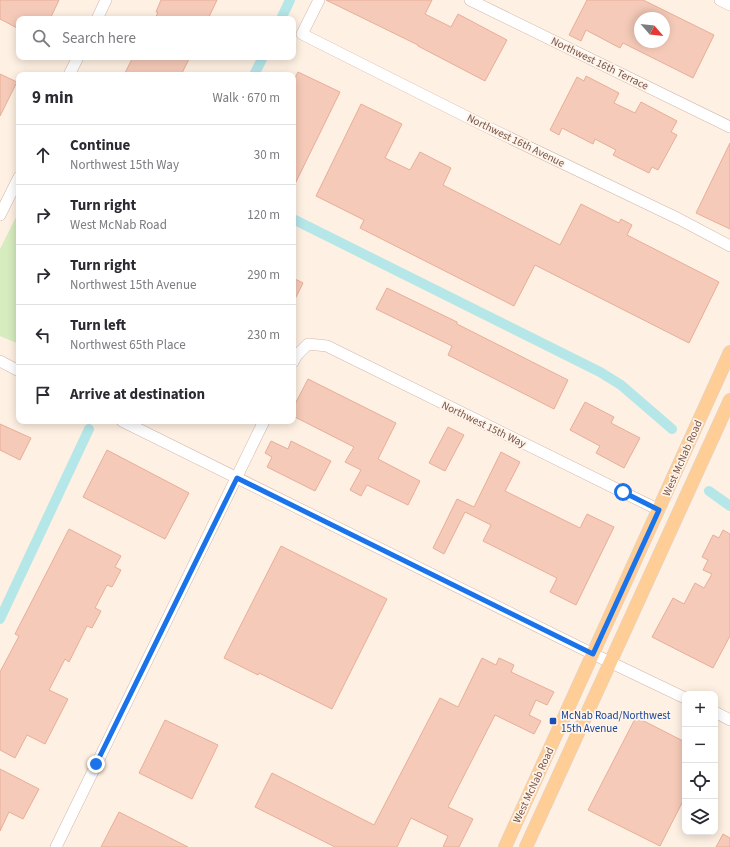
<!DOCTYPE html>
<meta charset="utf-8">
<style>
:root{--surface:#fff;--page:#f2f2f3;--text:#2b2b33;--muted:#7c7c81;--line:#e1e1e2}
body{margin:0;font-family:"Source Sans 3",sans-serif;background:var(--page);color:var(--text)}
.controls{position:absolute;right:12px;bottom:12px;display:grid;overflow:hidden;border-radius:8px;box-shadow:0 2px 10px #0003}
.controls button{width:36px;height:36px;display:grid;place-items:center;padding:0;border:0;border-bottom:1px solid var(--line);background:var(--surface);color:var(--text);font:20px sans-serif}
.compass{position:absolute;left:634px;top:12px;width:36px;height:36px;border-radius:50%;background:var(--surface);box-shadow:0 2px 10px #0003;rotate:118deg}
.stop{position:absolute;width:12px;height:12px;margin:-9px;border:3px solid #1a73e8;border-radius:50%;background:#fff}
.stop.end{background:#1a73e8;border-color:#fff;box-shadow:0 1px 4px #0008}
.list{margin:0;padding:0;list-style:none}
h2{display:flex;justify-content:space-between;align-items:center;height:52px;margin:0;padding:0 16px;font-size:17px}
h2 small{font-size:13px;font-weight:400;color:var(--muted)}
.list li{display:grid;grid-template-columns:26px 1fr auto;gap:12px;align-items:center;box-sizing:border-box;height:60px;padding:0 16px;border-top:1px solid var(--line)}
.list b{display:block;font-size:15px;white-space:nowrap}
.list p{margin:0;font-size:13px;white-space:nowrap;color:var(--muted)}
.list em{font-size:13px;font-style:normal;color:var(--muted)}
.icon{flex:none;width:22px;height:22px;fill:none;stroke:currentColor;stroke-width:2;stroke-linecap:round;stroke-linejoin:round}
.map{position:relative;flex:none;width:730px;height:847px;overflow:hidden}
.search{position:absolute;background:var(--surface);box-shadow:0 2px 10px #0003;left:16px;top:16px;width:280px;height:44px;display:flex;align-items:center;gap:10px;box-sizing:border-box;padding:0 14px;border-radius:8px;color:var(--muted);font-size:15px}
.panel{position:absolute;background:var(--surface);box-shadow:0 2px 10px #0003;left:16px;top:72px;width:280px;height:352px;border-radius:8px}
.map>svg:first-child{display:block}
.green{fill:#d6ecbf}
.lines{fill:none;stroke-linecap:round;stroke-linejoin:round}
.canal{stroke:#b5e6e8;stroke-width:10}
.building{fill:#f5cab8;stroke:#e8ae97;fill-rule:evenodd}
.minor-casing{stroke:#d1b8ab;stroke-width:12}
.major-casing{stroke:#dcd2cf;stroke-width:14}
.minor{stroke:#fff;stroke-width:11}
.major{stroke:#ffce97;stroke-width:13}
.route{stroke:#1a73e8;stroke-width:5}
.transit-dot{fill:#1a4fb4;stroke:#fff4e9;stroke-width:1.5}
.labels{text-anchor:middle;stroke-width:3.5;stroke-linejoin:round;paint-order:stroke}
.street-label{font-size:11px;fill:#775347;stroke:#fff4e9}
.transit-label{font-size:11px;fill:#164399;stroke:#fff4e9;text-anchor:start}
</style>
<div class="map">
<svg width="730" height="847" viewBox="0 0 730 847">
<rect width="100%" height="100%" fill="#fef0e2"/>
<path class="green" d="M 19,211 L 19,344 L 0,336 L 0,249 Z"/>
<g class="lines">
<path class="canal" d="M 281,19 L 290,0
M 254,75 L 263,57
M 293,219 L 600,372 L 621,385 L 672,429
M 709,491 L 730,506
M 0,619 L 89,429"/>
</g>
<path class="building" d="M 0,0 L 59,0 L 50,19 L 19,19 L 19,29 L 0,19 Z
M 161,0 L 217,0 L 208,19 L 155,19 L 158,12 L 156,12 Z
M 326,0 L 432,0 L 425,14 L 451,27 L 458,14 L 507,40 L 485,81 L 418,46 L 418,45 Z
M 587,0 L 643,0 L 714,35 L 693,78 L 623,43 L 620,48 L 586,30 L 581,41 L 569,35 ZM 640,18 L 664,18 L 664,42 L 640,42 Z
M 133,57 L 190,57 L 181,75 L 124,75 Z
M 298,72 L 340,92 L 293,188 L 293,82 Z
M 0,74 L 17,82 L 0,116 Z
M 586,76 L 619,93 L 614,103 L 635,113 L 641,102 L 677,121 L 671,132 L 677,135 L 658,170 L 652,167 L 649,173 L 613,155 L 616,150 L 595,139 L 593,144 L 562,128 L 559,135 L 550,130 L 577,77 L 584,81 Z
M 361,104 L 402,124 L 385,158 L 410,170 L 420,152 L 451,168 L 443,185 L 560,245 L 581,204 L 619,223 L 621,219 L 632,225 L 627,235 L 719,282 L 689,343 L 535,265 L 514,306 L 360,228 L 364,220 L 316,196 Z
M 730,143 L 730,229 L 696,213 Z
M 293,278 L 303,283 L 293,303 Z
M 387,288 L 457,322 L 457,324 L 568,380 L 554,409 L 448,355 L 452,346 L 376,309 Z
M 308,379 L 396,423 L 378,459 L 420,481 L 408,505 L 367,485 L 361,496 L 350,490 L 361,470 L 345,462 L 354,447 L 293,416 L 293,408 Z
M 585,402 L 614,417 L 611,423 L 640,438 L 624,468 L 596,453 L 600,446 L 570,430 Z
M 0,424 L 31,438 L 20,460 L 0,450 Z
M 448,427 L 464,435 L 445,471 L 429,463 Z
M 271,441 L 288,449 L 291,441 L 331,461 L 315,491 L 267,467 L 272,457 L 265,453 Z
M 107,450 L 189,493 L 165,539 L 83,497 Z
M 501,452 L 520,462 L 505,491 L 580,528 L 587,514 L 614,527 L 576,605 L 550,592 L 557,578 L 483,541 L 491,525 L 465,512 L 444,554 L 433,548 L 457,499 L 474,507 Z
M 69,529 L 121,556 L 115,567 L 121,570 L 112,587 L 107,585 L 95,608 L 101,611 L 92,628 L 87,626 L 69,662 L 65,659 L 49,690 L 68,699 L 45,744 L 27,735 L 15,758 L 0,750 L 0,672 L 19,636 L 15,634 Z
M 723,530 L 730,534 L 730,636 L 713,668 L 652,637 L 673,598 L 684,604 L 695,583 L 704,588 L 712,574 L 703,570 L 708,560 L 702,557 L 713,535 L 719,538 Z
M 281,546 L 387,599 L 332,709 L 259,673 L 258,675 L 224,658 Z
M 482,658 L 496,665 L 499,658 L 514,665 L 511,672 L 554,692 L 547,705 L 536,700 L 529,715 L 541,721 L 534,734 L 495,715 L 448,807 L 473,819 L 459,847 L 443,847 L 448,836 L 411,818 L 397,847 L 335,847 L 255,807 L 272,773 L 374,825 L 440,698 L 458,707 Z
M 636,717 L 685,742 L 685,797 L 660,846 L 588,810 Z
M 165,720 L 218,745 L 192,799 L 139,773 Z
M 0,769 L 39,789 L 23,819 L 9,812 L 0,831 Z
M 119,812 L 188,847 L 101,847 Z
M 723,834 L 730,838 L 730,847 L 716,847 Z"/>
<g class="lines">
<defs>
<path id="minor" d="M 319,0 L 302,34 L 483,125 L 679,219 L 730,246
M 470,0 L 730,127
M 720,0 L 730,5
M 97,19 L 106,0
M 69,75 L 78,57
M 0,215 L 19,177
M 0,361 L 19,371
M 293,362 L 297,355 L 308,344 L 327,346 L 659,510
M 122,421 L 593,654 L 685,698
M 715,712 L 730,720
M 56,847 L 264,421"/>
<path id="major" d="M 505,847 L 730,352
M 526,847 L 730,400"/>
</defs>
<use href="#minor" class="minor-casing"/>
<use href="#major" class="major-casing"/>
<use href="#minor" class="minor"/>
<use href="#major" class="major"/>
</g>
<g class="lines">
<path class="route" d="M 96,764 L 237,478 L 593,654 L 659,510 L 623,492"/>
</g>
<rect class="transit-dot" x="549" y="717" width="8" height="8" rx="2"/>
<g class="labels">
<g class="street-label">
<text transform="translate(600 63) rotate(26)" y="4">Northwest 16th Terrace</text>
<text transform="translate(516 140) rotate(26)" y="4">Northwest 16th Avenue</text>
<text transform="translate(484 424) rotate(26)" y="4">Northwest 15th Way</text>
<text transform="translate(682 458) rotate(-66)" y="4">West McNab Road</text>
<text transform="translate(533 785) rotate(-65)" y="4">West McNab Road</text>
</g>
<g class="transit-label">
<text x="561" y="719">McNab Road/Northwest<tspan x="561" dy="13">15th Avenue</tspan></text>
</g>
</g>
</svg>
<div class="controls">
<button>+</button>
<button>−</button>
<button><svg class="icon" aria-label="locate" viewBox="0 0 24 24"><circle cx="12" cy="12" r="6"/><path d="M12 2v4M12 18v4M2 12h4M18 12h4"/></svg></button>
<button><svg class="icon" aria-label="layers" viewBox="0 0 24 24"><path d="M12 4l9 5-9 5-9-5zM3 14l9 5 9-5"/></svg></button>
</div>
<svg class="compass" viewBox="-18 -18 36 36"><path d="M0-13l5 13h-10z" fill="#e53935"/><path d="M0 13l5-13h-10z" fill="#7c7c81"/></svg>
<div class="stop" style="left:623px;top:492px"></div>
<div class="stop end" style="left:96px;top:764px"></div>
<div class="search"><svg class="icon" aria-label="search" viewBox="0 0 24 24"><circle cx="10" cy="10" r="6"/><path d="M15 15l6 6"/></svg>Search here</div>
<section class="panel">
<h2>9 min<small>Walk · 670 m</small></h2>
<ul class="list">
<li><svg class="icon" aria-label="ahead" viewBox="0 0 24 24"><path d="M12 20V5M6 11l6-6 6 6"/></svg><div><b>Continue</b><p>Northwest 15th Way</p></div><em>30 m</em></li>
<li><svg class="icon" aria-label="right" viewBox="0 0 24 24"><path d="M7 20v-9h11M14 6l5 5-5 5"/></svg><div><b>Turn right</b><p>West McNab Road</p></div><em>120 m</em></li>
<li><svg class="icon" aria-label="right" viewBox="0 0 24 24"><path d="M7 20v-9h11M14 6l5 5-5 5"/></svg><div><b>Turn right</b><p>Northwest 15th Avenue</p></div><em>290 m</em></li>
<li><svg class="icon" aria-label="left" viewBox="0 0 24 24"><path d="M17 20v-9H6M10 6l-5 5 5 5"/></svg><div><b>Turn left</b><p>Northwest 65th Place</p></div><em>230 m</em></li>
<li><svg class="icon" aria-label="arrive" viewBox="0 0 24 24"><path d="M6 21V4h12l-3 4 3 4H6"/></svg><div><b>Arrive at destination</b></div></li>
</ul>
</section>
</div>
